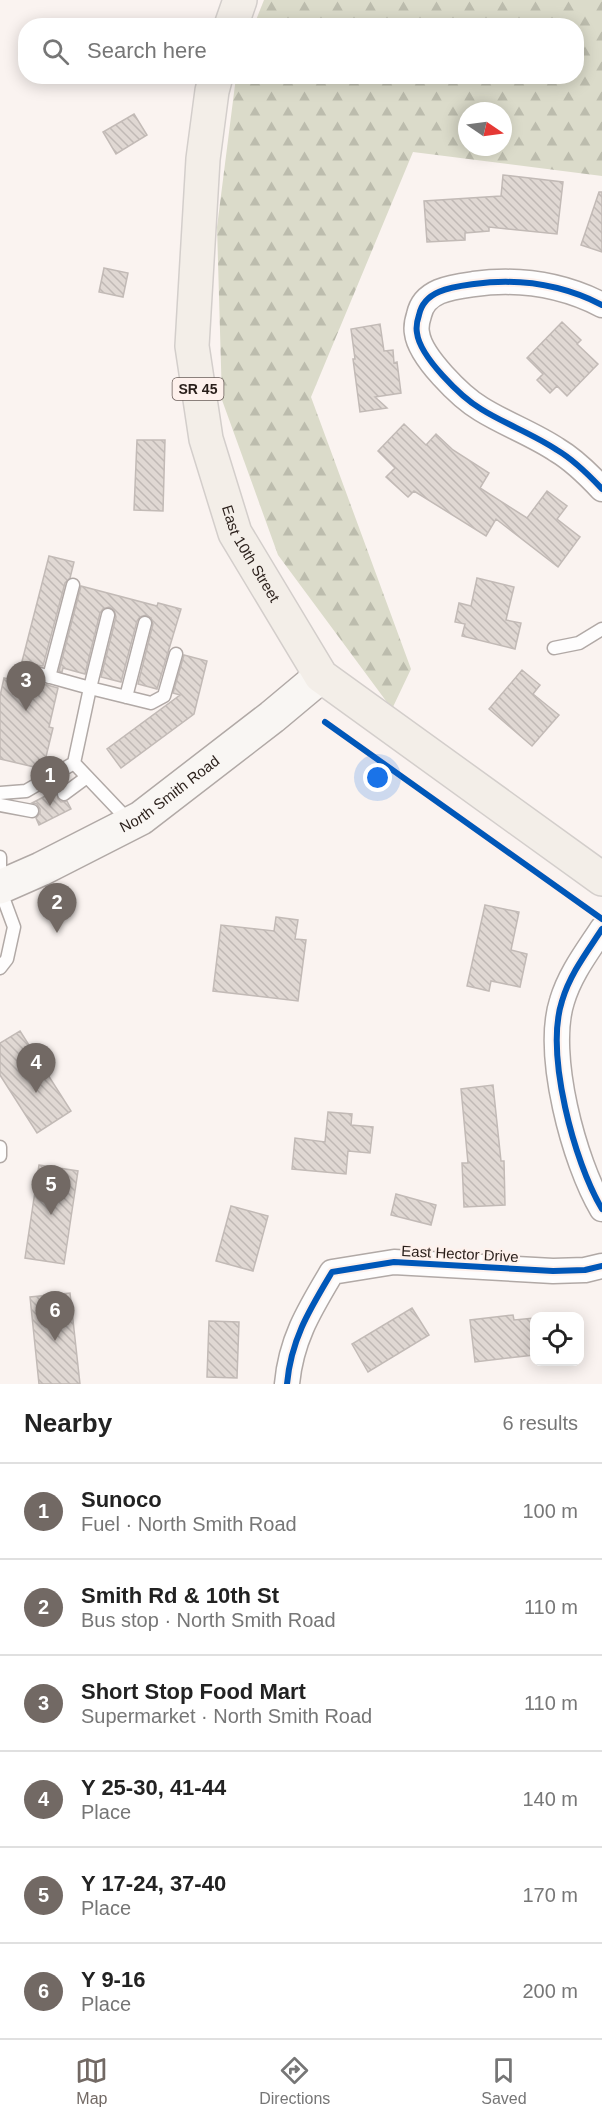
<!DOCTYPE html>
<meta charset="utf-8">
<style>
:root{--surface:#fff;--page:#f2f2f2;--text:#222;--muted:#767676;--line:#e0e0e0;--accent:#726964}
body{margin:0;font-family:Helvetica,sans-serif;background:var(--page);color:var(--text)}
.controls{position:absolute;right:18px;bottom:18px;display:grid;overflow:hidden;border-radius:12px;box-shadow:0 3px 15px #0003}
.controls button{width:54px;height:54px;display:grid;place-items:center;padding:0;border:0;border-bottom:2px solid var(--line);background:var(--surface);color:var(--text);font:30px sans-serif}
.compass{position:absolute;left:458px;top:102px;width:54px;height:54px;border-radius:50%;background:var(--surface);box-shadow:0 3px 15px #0003;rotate:103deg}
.you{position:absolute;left:378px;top:778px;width:21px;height:21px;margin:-15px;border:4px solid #fff;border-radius:50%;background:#1a73e8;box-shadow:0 0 0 9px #1a73e833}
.badge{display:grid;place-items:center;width:39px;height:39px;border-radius:50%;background:var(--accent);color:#fff;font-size:20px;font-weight:700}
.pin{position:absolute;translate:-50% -50px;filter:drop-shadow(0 2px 3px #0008)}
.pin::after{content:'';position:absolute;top:32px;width:21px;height:18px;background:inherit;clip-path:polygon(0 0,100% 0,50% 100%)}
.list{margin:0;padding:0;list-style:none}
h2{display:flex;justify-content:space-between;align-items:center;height:78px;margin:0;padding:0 24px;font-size:26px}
h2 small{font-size:20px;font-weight:400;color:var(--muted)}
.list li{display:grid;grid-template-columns:39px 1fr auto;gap:18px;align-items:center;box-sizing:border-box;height:96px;padding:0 24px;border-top:2px solid var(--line)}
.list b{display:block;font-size:22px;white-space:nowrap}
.list p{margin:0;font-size:20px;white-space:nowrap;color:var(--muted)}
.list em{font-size:20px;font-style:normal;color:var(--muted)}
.icon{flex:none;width:33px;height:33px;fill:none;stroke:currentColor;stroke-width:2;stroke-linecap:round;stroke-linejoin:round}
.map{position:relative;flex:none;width:602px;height:1384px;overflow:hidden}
.search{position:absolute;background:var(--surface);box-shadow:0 3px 15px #0003;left:18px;right:18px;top:18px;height:66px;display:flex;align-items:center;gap:15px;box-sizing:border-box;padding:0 21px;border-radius:24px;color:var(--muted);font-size:22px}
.sheet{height:654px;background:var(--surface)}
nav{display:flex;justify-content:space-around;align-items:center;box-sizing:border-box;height:84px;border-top:2px solid var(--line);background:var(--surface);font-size:16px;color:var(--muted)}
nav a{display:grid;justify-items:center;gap:3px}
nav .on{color:var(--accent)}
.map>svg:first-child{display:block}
.forest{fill:url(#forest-firs);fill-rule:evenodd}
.building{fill:url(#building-back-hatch);stroke:#c2bab6;stroke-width:1.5}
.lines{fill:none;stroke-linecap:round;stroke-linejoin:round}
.lane-casing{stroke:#b1a9a6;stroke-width:15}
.street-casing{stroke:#b1a9a6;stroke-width:27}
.secondary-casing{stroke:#b1a9a6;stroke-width:36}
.primary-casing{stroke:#d3cecb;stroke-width:36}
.lane{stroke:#fefdfd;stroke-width:12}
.street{stroke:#fefdfd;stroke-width:24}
.secondary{stroke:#f9f6f3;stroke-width:33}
.primary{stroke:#f3eee8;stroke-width:33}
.cycleway-casing{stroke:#fef1ec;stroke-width:10}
.cycleway{stroke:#0057b8;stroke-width:6}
.labels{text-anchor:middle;stroke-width:4.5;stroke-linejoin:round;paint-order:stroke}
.shield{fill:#fef1ec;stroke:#695d58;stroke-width:1.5}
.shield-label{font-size:14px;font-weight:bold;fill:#291e19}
.street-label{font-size:15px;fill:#291e19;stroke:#fef1ec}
</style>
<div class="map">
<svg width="602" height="1384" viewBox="0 0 602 1384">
<defs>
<pattern id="forest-firs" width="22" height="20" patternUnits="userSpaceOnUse" patternTransform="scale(1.5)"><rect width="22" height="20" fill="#dbdbca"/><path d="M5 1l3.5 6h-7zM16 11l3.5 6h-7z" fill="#bcbcad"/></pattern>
<pattern id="building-back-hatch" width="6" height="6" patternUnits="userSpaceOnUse" patternTransform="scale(1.5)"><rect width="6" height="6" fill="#e0d8d3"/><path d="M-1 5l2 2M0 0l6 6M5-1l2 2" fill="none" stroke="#c0b9b5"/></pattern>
</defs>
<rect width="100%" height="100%" fill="#faf3f0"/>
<path class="forest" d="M 264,0 L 602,0 L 602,176 L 413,152 L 311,397 L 411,669 L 392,709 L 278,555 L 222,400 L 217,227 L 236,77 L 576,76 L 576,26 L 254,25 ZM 467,111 L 503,111 L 503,147 L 467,147 Z"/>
<path class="building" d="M 134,114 L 147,135 L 116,154 L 103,132 Z
M 503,175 L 563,182 L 557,234 L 489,227 L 489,231 L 465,233 L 465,240 L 427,242 L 424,201 L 501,196 Z
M 599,192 L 602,192 L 602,252 L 581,245 Z
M 104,268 L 128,273 L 123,297 L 99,292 Z
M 562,322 L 581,340 L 577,344 L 598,364 L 567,396 L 557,386 L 550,393 L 537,380 L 543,374 L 527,358 Z
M 380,324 L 384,351 L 393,350 L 394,363 L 397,362 L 401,393 L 375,397 L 387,408 L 360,412 L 353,359 L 355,359 L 351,329 Z
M 404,424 L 426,445 L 436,434 L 453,450 L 489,473 L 480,488 L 527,518 L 547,491 L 567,506 L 557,519 L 580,537 L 558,567 L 496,519 L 486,536 L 414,491 L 408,497 L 386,477 L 395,468 L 378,451 Z
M 137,440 L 165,440 L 163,511 L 134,510 Z
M 49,556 L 74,562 L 70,578 L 65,583 L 43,666 L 33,665 L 28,671 L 30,678 L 33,681 L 58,688 L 49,727 L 53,728 L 43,769 L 0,759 L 0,696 L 4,678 L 17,681 Z
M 477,578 L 514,587 L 506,620 L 521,623 L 515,649 L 462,636 L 465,624 L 455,622 L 459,603 L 471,606 Z
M 81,586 L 157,606 L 158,603 L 181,609 L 157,689 L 138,684 L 153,624 L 151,618 L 146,615 L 140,617 L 137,621 L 121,682 L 101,677 L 116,617 L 114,610 L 109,607 L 103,609 L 100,613 L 85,674 L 63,668 L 62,672 L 59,671 Z
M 184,655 L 207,661 L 194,714 L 121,768 L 107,749 L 180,695 L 173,693 Z
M 522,670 L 540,685 L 533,694 L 559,715 L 532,746 L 489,709 Z
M 57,790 L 58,799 L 61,802 L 67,801 L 71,809 L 39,825 L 36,818 L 40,813 L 40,809 L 37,804 L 32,803 Z
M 485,905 L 519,912 L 511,950 L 527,954 L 520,987 L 491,981 L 489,991 L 467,986 Z
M 276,917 L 298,920 L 295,939 L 306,940 L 298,1001 L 213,991 L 221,925 L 274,931 Z
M 20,1031 L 71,1111 L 37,1133 L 0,1075 L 0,1043 Z
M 493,1085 L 501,1161 L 504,1161 L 505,1205 L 464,1207 L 462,1163 L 468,1163 L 461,1089 Z
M 328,1112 L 352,1114 L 351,1125 L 373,1127 L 370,1153 L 348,1151 L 346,1174 L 292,1169 L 295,1138 L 325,1142 Z
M 39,1165 L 78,1171 L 64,1264 L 25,1258 Z
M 396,1194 L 436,1205 L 431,1225 L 391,1215 Z
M 231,1206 L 268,1216 L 253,1271 L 216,1261 Z
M 70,1293 L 80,1384 L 39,1384 L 30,1297 Z
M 412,1308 L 429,1335 L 368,1372 L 352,1344 Z
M 513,1315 L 514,1320 L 534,1318 L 534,1355 L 475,1362 L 470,1320 Z
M 209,1321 L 239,1322 L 237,1378 L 207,1377 Z"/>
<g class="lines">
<defs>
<path id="lane" d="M 108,615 L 90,688 L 151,703 L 164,696 L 176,654
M 554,648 L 579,643 L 602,629
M 36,673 L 90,688 L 74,763 L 130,822
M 49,677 L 73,585
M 126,697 L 145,623
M 0,793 L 26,791 L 74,763
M 64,794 L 87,777
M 0,805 L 32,811
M 0,857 L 0,873
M 0,889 L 14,927 L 7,959 L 0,968
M 0,1147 L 0,1156"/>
<path id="street" d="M 602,305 C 561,284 519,278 474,284 C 452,287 424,290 419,315 C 417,321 416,328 417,333 C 420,357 461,397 481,409 C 505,424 533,434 557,450 C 574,460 588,474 602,489
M 602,929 C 587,952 570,974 562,1001 C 545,1054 574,1162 602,1209
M 287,1384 C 291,1339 310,1309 332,1272 L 394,1262 L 553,1271 L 585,1270 L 602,1266"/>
<g id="secondary">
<path id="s1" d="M 0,887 L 41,869 L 141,818 L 272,717 L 321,676"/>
</g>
<g id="primary">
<path d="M 231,26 L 240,0"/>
<path id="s2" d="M 216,76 L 212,91 L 203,159 L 192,346 L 206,439 L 235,533 L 321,676 L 602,879"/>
</g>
</defs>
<use href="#lane" class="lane-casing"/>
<use href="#street" class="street-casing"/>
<use href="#secondary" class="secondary-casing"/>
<use href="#primary" class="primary-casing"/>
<use href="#lane" class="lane"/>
<use href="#street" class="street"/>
<use href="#secondary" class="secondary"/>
<use href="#primary" class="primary"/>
<defs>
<path id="cycleway" d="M 602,305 C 561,284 519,278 474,284 C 452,287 424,290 419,315 C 417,321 416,328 417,333 C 420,357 461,397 481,409 C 505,424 533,434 557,450 C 574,460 588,474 602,489
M 325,722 L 602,919
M 602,929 C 587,952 570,974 562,1001 C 545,1054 574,1162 602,1209
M 287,1384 C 291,1339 310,1309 332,1272 L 394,1262 L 553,1271 L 585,1270 L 602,1266"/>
</defs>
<use href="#cycleway" class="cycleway-casing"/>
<use href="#cycleway" class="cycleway"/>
</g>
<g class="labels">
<rect class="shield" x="172.5" y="378" width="51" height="22" rx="4.5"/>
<g class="shield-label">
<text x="198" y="394">SR 45</text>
</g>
<g class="street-label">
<text dy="5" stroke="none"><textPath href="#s2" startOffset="489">East 10th Street</textPath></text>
<text dy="5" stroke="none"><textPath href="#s1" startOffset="194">North Smith Road</textPath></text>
<text transform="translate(460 1254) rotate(3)" y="5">East Hector Drive</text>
</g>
</g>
</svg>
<div class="controls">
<button><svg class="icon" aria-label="locate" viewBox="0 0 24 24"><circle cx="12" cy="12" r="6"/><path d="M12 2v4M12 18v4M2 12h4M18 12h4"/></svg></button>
</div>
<svg class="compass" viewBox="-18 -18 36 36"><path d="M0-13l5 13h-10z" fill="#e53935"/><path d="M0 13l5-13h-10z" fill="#767676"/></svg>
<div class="you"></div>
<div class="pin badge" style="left:50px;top:806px">1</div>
<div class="pin badge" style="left:57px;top:933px">2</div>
<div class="pin badge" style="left:26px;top:711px">3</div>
<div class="pin badge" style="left:36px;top:1093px">4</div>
<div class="pin badge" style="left:51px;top:1215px">5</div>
<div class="pin badge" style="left:55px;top:1341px">6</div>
<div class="search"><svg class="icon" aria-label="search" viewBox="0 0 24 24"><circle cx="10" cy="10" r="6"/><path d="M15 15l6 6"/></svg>Search here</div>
</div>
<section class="sheet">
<h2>Nearby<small>6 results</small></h2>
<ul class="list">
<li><span class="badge">1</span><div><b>Sunoco</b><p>Fuel · North Smith Road</p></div><em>100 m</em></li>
<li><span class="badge">2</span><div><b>Smith Rd &amp; 10th St</b><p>Bus stop · North Smith Road</p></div><em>110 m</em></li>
<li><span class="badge">3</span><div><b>Short Stop Food Mart</b><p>Supermarket · North Smith Road</p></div><em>110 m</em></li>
<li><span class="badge">4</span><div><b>Y 25-30, 41-44</b><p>Place</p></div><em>140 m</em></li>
<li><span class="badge">5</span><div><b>Y 17-24, 37-40</b><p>Place</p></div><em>170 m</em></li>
<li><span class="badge">6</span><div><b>Y 9-16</b><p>Place</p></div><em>200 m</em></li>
</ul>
</section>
<nav>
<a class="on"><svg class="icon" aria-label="map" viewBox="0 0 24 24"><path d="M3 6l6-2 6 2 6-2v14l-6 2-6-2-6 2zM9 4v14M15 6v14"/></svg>Map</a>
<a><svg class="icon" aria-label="directions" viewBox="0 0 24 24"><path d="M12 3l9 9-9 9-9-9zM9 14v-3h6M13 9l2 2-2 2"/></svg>Directions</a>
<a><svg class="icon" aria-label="saved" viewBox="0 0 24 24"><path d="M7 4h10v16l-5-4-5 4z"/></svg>Saved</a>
</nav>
